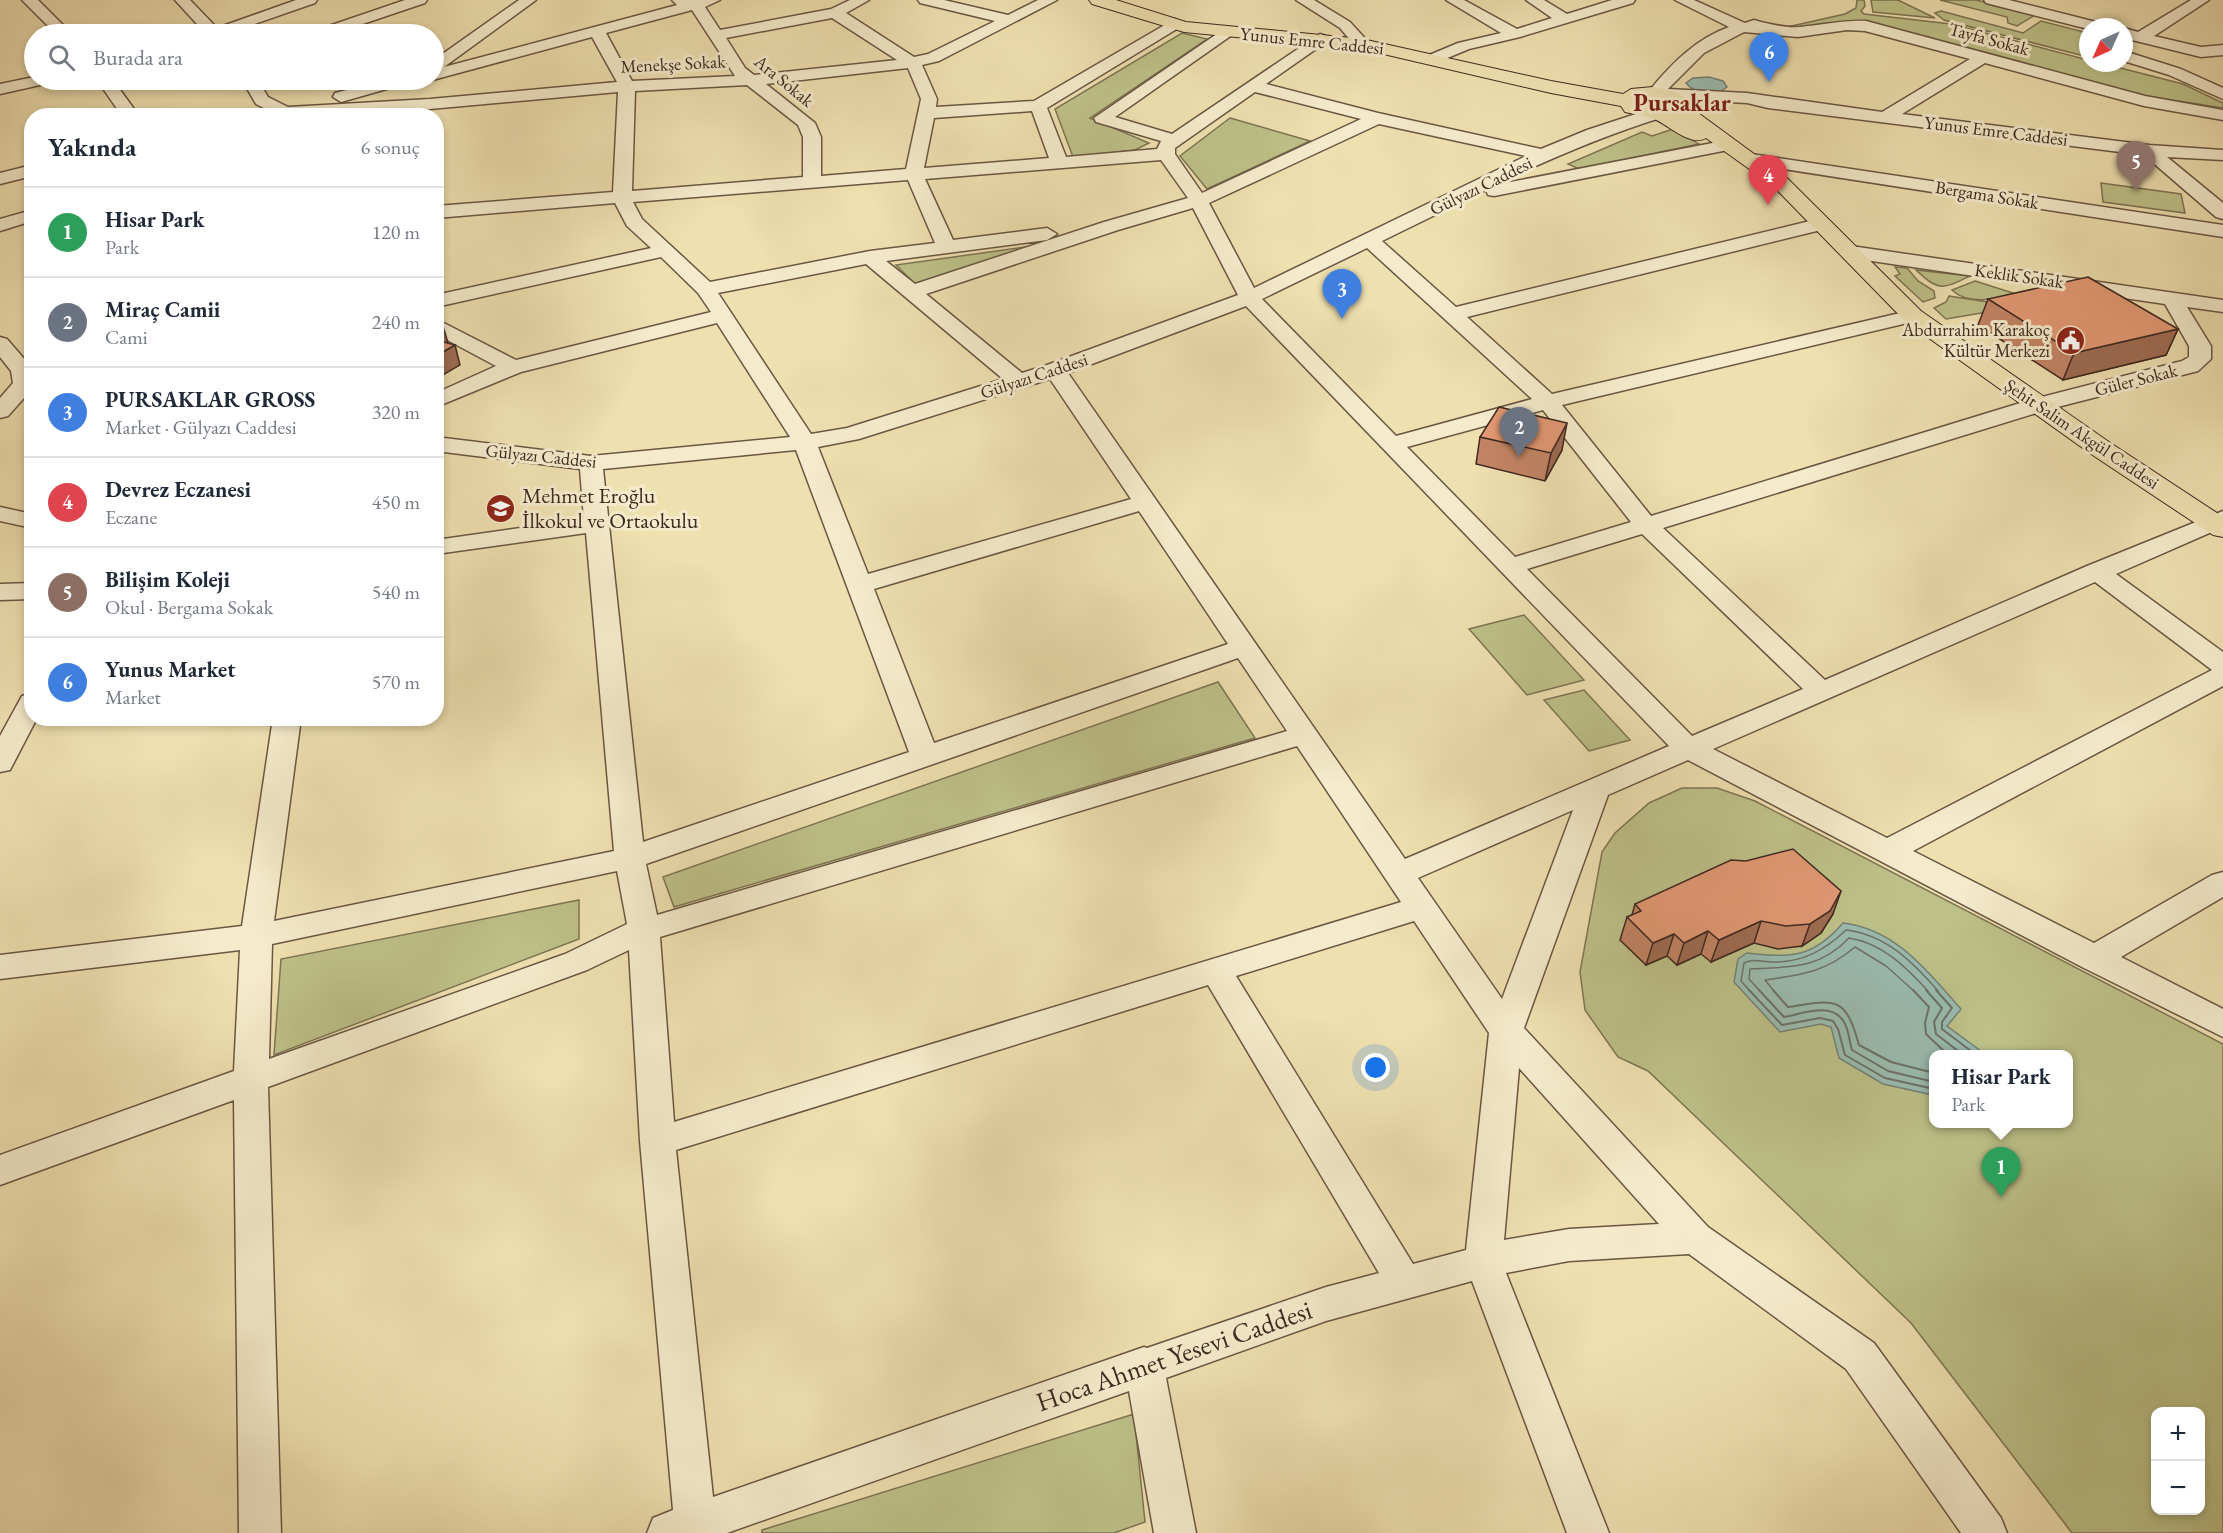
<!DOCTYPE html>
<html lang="tr">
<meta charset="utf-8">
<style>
:root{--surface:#fff;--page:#f6f6f7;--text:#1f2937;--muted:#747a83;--line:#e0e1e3;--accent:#0b8043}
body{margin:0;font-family:"EB Garamond",serif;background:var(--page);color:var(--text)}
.controls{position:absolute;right:18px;bottom:18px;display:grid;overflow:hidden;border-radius:12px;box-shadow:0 3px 9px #0003}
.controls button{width:54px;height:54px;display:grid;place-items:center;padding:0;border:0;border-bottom:2px solid var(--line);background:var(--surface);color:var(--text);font:30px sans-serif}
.compass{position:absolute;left:2079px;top:18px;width:54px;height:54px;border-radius:50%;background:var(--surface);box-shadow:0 3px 9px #0003;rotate:225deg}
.you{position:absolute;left:1376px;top:1068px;width:21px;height:21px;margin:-15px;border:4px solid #fff;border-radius:50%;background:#1a73e8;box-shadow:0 0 0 9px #1a73e833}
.badge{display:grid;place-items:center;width:39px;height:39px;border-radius:50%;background:var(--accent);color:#fff;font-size:20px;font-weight:700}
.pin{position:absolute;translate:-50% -50px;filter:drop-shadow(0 2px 3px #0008)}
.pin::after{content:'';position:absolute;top:32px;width:21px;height:18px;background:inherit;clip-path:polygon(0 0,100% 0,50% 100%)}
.popup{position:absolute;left:1929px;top:1050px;width:144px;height:78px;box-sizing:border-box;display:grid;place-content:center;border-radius:12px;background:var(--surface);filter:drop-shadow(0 2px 4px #0005);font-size:20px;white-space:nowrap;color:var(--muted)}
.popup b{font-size:22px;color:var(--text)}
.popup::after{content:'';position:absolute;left:50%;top:100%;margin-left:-12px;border:12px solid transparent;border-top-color:var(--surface)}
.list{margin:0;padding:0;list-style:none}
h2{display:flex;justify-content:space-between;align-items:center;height:78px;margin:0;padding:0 24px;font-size:26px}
h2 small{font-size:20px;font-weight:400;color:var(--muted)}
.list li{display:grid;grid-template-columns:39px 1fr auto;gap:18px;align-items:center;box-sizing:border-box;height:90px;padding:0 24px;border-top:2px solid var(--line)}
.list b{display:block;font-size:22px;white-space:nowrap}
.list p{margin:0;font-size:20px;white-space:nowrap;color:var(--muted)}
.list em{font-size:20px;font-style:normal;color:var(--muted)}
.icon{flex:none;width:33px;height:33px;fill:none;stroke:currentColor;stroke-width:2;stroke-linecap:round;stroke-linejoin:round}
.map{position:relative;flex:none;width:2223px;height:1533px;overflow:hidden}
.search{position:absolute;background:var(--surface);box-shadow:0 3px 9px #0003;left:24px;top:24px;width:420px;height:66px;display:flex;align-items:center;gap:15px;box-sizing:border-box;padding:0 21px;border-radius:33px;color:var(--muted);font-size:22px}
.panel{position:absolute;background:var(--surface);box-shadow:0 3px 9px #0003;left:24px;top:108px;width:420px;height:618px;border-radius:24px}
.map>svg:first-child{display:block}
.green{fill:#bdc188;stroke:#7e7454;stroke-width:1.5;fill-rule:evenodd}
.water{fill:#9abcb1;stroke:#758177;stroke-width:1.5}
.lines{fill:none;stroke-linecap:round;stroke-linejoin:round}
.shore-far1{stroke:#6c7268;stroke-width:1.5}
.shore{stroke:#6c7268;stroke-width:2}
.minor-casing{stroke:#6a5644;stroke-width:3}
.major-casing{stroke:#3e2820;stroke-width:2}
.minor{fill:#f5ebcc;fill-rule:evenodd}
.major{fill:#efe0b0;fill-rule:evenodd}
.wall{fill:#c28464;stroke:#3e2820;stroke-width:1.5}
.shaded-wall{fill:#9e6b51;stroke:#3e2820;stroke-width:1.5}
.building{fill:#e29974;stroke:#3e2820;stroke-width:1.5}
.labels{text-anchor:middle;stroke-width:6;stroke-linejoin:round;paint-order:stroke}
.far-street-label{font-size:18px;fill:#3e2820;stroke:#f5ebcc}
.far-poi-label{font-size:18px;fill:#3e2820;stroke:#f5ebcc;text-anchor:end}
.poi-label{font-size:22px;fill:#3e2820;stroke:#f5ebcc;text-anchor:start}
.far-district-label{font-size:24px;font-weight:bold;fill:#7a1f14;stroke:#f5ebcc}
.near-street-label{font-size:27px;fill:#3e2820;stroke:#f5ebcc}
</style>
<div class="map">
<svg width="2223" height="1533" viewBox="0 0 2223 1533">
<rect width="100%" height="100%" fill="#efe0b0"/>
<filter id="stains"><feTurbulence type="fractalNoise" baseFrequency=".00333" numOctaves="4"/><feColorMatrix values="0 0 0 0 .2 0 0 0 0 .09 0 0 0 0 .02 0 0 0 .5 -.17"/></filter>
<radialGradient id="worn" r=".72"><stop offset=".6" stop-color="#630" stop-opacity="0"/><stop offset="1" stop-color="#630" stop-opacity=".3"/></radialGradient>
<path class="green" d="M 1857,0 L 1864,0 L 1865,6 L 1861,11 L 1864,14 L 1951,24 L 2088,60 L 2088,63 L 2101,63 L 2183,84 L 2223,103 L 2223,108 L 2146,96 L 1856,21 L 1808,27 L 1787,27 L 1845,14 L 1856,8 Z
M 1871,0 L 1898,0 L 1935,18 L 1873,12 Z
M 1940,0 L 1976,0 L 2035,15 L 2017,26 L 2008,23 L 2007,17 Z
M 1941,11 L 2023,33 L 2041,21 L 2088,33 L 2088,57 L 1944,20 L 1935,13 Z
M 1182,33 L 1207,39 L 1090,118 L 1149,143 L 1135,150 L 1073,157 L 1055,109 Z
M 1230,118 L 1310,141 L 1207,189 L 1180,156 Z
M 1673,129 L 1699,144 L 1579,169 L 1568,164 L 1642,132 L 1652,136 Z
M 2101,183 L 2181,194 L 2185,213 L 2103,202 Z
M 1040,245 L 915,284 L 896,265 Z
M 1895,267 L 1907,268 L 1918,281 L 1934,291 L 1935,298 L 1923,302 L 1895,276 L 1900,274 Z
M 1916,270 L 1970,276 C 1943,289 1939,292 1916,270 Z
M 1975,281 L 2016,294 C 1998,299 1967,305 1952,290 Z
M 1949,296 L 1994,303 L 2082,296 L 1946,319 L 1934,308 L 1946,302 Z
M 1524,615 L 1584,680 L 1527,695 L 1469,629 Z
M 1218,682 L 1255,738 L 674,907 L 663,877 Z
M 1584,690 L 1630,740 L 1589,751 L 1544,700 Z
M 1682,788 L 1717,788 L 1755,801 L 2223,1044 L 2223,1533 L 2072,1533 L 1911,1323 L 1648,1071 L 1618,1057 L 1585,1010 L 1580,972 L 1602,852 L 1615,833 L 1649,803 ZM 1934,1054 L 2068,1054 L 2068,1124 L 1934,1124 ZM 2156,1412 L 2200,1412 L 2200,1510 L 2156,1510 Z
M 579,900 L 579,939 L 274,1055 L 281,959 Z
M 1134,1414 L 1145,1522 L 1114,1533 L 762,1533 L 762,1530 Z"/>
<path class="water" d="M 1709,77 L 1723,81 L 1727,87 C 1717,96 1694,94 1686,83 L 1693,78 Z
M 1843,923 C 1896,929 1928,972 1961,1009 L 1947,1026 L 1985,1054 L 1934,1054 L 1933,1095 L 1883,1084 L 1839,1058 L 1831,1027 L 1821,1024 L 1780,1032 L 1734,982 L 1738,959 L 1747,953 C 1791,958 1813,958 1843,923 Z"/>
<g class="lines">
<path class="shore-far1" d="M 1750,991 L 1741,981 L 1744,963 C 1754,958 1762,962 1772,962 C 1802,963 1825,950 1846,930 C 1886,935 1912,961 1938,991
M 1760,991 L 1749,979 L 1750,969 C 1790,967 1820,969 1849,938 C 1882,943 1906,967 1928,991
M 1774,991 L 1765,980 C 1801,975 1826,972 1855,947 L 1886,966 L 1914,991"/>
<path class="shore" d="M 1749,990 L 1782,1025 L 1820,1018 L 1833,1021 L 1838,1029 L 1845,1055 L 1885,1078 L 1934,1089
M 1759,990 L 1784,1017 C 1802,1014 1832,1001 1844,1022 C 1849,1030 1849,1041 1852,1050 L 1888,1071 L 1934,1082
M 1773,990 L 1788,1007 C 1835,1000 1845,994 1859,1045 L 1891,1062 L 1934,1073
M 1913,990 L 1929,1007 L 1925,1023 L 1926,1034 L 1947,1054
M 1926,990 L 1942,1008 L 1934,1022 L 1936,1034 L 1962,1054
M 1936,990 L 1952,1008 L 1942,1022 L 1942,1029 L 1975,1054"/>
<defs>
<path id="minor" d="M 22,0 L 38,0 L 72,34 L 56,34 Z
M 175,0 L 190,0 L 217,28 L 296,0 L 317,0 L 315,3 L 226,34 L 206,34 Z
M 405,0 L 427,0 L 425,3 L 333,34 L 311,34 L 314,31 Z
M 519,0 L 536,0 L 444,67 L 677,5 L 672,0 L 720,0 L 705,7 L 720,30 L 831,9 L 850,0 L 869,0 L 846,13 L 914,57 L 928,54 L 995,21 L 920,3 L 918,0 L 944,0 L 1008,15 L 1038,0 L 1057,0 L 939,61 L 922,65 L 937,99 L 936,107 L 1034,101 L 1175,19 L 1183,24 L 1180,27 L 1047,108 L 1066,157 L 1157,149 L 1161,141 L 1096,122 L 1094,118 L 1227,27 L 1232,29 L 1235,32 L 1232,35 L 1115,117 L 1172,134 L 1320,34 L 1326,36 L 1328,39 L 1326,42 L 1266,84 L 1378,113 L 1541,149 L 1587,130 L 1648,110 L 1660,110 L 1662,114 L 1660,118 C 1603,136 1549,159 1495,185 L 1728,140 L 1734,141 L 1737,145 L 1728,150 L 1494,196 L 1488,195 L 1486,190 L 1382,241 L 1456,307 L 1822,218 L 1831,224 L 1829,228 L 1467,317 L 1552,394 L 1913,310 L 1920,312 L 1923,316 L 1920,320 L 1562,405 L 1651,516 L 2030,400 L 2182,361 L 2189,357 L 2189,346 L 2165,304 L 1851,258 L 1844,256 L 1841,252 L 1844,248 L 1851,246 L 2223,300 L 2223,312 L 2187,307 L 2211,346 L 2211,359 L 2198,371 L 2046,410 L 1663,528 L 1825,680 L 2087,566 L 2223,511 L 2223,527 L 2116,574 L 2223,652 L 2223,686 L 1913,851 L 2094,943 L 2212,875 L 2223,872 L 2223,897 L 2121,957 L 2223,1009 L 2223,1037 L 2082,967 L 1688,760 L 1608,795 L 1524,1028 L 1708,1227 L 1874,1343 L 2001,1518 L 2007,1533 L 1961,1533 L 1846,1369 L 1689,1254 L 1569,1261 L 1506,1273 L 1609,1533 L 1567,1533 L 1472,1281 L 1326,1321 L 1166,1378 L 1196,1533 L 1154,1533 L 1129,1391 L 727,1533 L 647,1533 L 653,1518 L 673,1510 L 640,1141 L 629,950 L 587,970 L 268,1087 L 281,1533 L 239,1533 L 234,1100 L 0,1185 L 0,1155 L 234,1071 L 240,950 L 0,979 L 0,955 L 242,926 L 273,718 L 301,718 L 274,921 L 614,851 L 586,533 L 436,554 L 436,540 L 584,519 L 580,469 L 436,451 L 436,437 L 591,456 L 790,437 L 717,323 L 521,372 L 436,407 L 436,393 L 496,366 L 436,334 L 436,319 L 516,360 L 711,312 L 698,293 L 661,257 L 436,307 L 436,295 L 651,248 L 627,226 L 615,203 L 436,218 L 436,206 L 613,192 L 618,92 L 430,109 L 279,116 L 256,104 L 242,80 L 258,80 L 268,97 L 288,107 L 430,99 L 617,82 L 592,37 L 440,78 L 433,80 L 434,60 ZM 692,10 L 735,76 L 632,81 L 606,33 ZM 832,18 L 897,60 L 754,75 L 745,68 L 726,38 ZM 908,68 L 921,99 L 906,169 L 821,176 L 821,137 L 815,123 L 766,84 ZM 747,85 L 798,125 L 803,137 L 803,177 L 632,191 L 635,91 ZM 1255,92 L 1361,119 L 1202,193 L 1175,154 L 1175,148 ZM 1032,111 L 1049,158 L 924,168 L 934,118 ZM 1379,124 L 1526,156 L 1254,288 L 1209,203 ZM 1161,160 L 1188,198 L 1104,222 L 915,284 L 886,261 L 1047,240 L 1057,234 L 1047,228 L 953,240 L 925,179 ZM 908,180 L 935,243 L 870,251 L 710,282 L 642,219 L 633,202 ZM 1193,208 L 1238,295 L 1047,365 L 1022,373 L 926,294 L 1118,230 ZM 1367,248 L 1532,399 L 1396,436 L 1262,299 ZM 866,264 L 1003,379 L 847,428 L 811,434 L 718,293 ZM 1246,306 L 1669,746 L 1405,859 L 1068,373 ZM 1050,379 L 1131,499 L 868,574 L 818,447 L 859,439 ZM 1543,410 L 1631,522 L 1515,557 L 1407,447 ZM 796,450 L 909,752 L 643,842 L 603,469 ZM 1139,511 L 1228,644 L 934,743 L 874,589 ZM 1642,534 L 1803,689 L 1692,736 L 1527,569 ZM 2095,582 L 2212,670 L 1887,838 L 1713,749 ZM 1238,658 L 1287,731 L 657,915 L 646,864 ZM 1297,746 L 1401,902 L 674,1122 L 660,937 ZM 1573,810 L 1502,999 L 1418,878 ZM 617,871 L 627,924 L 565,954 L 269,1059 L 272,944 ZM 1414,921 L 1489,1033 L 1466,1250 L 1413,1264 L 1236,976 ZM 1208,985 L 1379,1273 L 1326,1287 L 1147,1348 L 1144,1347 L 713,1497 L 676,1150 ZM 1519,1068 L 1659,1224 L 1569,1229 L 1504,1240 Z
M 1296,0 L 1314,0 L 1350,22 L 1370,44 L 1362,49 L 1356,47 L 1340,28 Z
M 1446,0 L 1464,0 L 1517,29 L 1552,18 L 1526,0 L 1544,0 L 1567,14 L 1612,0 L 1635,0 L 1633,3 L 1520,37 L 1469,49 L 1433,64 L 1427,62 L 1425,59 L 1427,56 L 1458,43 L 1501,33 Z
M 1675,0 L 1694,0 L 1745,23 L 1754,20 C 1768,24 1784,28 1800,27 C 1822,25 1843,20 1866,21 L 2145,96 L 2223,110 L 2223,120 L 2144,106 L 1985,63 L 1902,114 L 2149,145 L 2223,150 L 2223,160 L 2167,157 L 2223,203 L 2223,219 L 2216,217 L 2144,155 L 1768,108 L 1747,103 L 1650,98 L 1648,94 L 1650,90 C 1672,63 1696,39 1729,27 ZM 1847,30 L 1865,31 L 1970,59 L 1882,112 L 1747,93 L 1668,89 L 1704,53 L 1744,32 L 1798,37 Z
M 1984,0 L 2009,0 L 2104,24 L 2107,27 L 2088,29 L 1986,3 Z
M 2191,0 L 2209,0 L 2154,36 L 2201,47 L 2223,45 L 2223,55 L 2201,57 L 2124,38 L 2124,28 L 2138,32 Z
M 2124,51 L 2181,69 L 2223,88 L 2223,99 L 2169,75 L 2124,61 Z
M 34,77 L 34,80 L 51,80 L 49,83 L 0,94 L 0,84 Z
M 97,80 L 113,80 L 139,116 L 122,116 Z
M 386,80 L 410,80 L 408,83 L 341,102 L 333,97 L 335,93 Z
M 1751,154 L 2223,225 L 2223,237 L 1745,163 L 1742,159 Z
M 32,165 L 32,176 L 0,184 L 0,173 Z
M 32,210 L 32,221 L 0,231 L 0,219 Z
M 0,337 L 7,339 L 32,368 L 32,389 L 8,416 L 0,418 L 0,398 L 13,383 L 11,371 L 0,357 Z
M 0,507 L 32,514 L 32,528 L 0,521 Z
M 32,583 L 32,599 L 0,600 L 0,584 Z
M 32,693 L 32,718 L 37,718 L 10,770 L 0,772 L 0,736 L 22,696 Z"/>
<path id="major" d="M 1089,0 L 1116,0 L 1186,22 L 1362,39 L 1551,81 L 1623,94 L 1631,89 L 1653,87 L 1676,92 L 1688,100 L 1690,107 L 1787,178 L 1921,311 L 2109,442 L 2223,517 L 2223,537 L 2213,535 L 2091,454 L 1905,321 L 1773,186 L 1706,138 C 1690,147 1669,125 1654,119 C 1645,115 1634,114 1625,112 L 1621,106 L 1551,93 L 1362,49 L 1184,32 L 1092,4 ZM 1645,98 L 1657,99 L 1671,105 L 1662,109 L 1637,102 Z"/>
</defs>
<use href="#minor" class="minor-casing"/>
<use href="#major" class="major-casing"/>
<use href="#minor" class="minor"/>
<use href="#major" class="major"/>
</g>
<path class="wall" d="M 1988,299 L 2178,329 L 2166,355 L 2063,380 L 1978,325 Z
M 1480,437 L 1562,450 L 1545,481 L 1476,464 Z
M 1635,904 L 1833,914 L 1821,933 L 1802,946 L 1778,949 L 1754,943 L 1711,962 L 1701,954 L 1677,965 L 1667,956 L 1646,965 L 1620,940 L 1627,917 L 1632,915 Z"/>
<path class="shaded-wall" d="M 442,323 L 448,343 L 436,351 L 436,327 Z
M 2178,329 L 2166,355 L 2063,380 L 2074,353 Z
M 455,345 L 460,365 L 436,379 L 436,356 Z
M 1567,423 L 1562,450 L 1545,481 L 1551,453 Z
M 1841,891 L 1833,914 L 1821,933 L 1802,946 L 1810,924 Z
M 1761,921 L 1754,943 L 1711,962 L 1719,940 Z
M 1708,931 L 1701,954 L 1677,965 L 1684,943 Z
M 1674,934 L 1667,956 L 1646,965 L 1653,943 Z"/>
<path class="building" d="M 2088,277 L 2178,329 L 2074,353 L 1988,299 Z
M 436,320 L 442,323 L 436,327 Z
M 436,340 L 455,345 L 436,356 Z
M 1499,407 L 1567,423 L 1551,453 L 1480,437 Z
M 1793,849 L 1841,891 L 1830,911 L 1810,924 L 1786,926 L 1761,921 L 1719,940 L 1708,931 L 1684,943 L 1674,934 L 1653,943 L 1627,917 L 1641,911 L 1635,904 L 1731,860 L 1746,861 Z"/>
<defs>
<symbol id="civic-disc" viewBox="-11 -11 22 22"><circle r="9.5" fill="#8f2418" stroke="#f5ebcc"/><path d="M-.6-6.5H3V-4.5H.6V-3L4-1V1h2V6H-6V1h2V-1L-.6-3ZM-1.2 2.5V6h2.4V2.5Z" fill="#fff"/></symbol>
<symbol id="school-disc" viewBox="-11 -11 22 22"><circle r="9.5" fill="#8f2418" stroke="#f5ebcc"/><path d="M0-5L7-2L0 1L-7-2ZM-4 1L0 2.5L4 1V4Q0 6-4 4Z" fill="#fff"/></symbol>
</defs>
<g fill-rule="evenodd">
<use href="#civic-disc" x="2054" y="324" width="33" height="33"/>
<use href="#school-disc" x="484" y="492" width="33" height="33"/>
</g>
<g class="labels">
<g class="far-street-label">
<text transform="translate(1989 39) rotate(15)" y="6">Tayfa Sokak</text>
<text transform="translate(1312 41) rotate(6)" y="6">Yunus Emre Caddesi</text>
<text transform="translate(673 64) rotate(-3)" y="6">Menekşe Sokak</text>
<text transform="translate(784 81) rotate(39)" y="6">Ara Sokak</text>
<text transform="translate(1996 131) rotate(7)" y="6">Yunus Emre Caddesi</text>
<text transform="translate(1481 186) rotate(-26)" y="6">Gülyazı Caddesi</text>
<text transform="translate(1987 195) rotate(9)" y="6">Bergama Sokak</text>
<text transform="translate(2019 276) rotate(8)" y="6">Keklik Sokak</text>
<text transform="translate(1034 376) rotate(-18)" y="6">Gülyazı Caddesi</text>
<text transform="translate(2136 380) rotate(-14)" y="6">Güler Sokak</text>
<text transform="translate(2082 434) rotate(34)" y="6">Şehit Salim Akgül Caddesi</text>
<text transform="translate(541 456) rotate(6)" y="6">Gülyazı Caddesi</text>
</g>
<g class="far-poi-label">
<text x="2050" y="336">Abdurrahim Karakoç<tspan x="2050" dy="21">Kültür Merkezi</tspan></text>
</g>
<g class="poi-label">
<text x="522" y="503">Mehmet Eroğlu<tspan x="522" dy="25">İlkokul ve Ortaokulu</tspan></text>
</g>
<g class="far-district-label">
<text x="1682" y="111">Pursaklar</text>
</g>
<g class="near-street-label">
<text transform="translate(1174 1356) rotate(-19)" y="9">Hoca Ahmet Yesevi Caddesi</text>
</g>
</g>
<rect width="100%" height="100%" filter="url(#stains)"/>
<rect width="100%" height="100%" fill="url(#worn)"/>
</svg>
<div class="controls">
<button>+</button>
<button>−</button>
</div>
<svg class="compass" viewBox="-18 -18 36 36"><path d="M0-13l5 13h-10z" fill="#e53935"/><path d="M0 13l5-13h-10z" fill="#747a83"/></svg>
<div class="you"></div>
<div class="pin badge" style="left:2001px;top:1197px;background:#2e9e5b">1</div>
<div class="popup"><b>Hisar Park</b>Park</div>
<div class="pin badge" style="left:1519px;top:457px;background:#6b7280">2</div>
<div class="pin badge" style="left:1342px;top:319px;background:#3f7fe0">3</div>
<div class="pin badge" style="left:1768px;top:205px;background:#e0444e">4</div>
<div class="pin badge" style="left:2136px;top:191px;background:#8d6e63">5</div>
<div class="pin badge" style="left:1769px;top:82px;background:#3f7fe0">6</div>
<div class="search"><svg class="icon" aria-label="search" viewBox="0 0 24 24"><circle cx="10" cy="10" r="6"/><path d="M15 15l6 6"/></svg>Burada ara</div>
<section class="panel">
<h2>Yakında<small>6 sonuç</small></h2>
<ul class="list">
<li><span class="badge" style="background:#2e9e5b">1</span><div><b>Hisar Park</b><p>Park</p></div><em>120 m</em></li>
<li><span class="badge" style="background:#6b7280">2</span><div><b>Miraç Camii</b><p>Cami</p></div><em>240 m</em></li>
<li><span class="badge" style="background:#3f7fe0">3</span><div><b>PURSAKLAR GROSS</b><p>Market · Gülyazı Caddesi</p></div><em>320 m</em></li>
<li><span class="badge" style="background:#e0444e">4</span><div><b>Devrez Eczanesi</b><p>Eczane</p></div><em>450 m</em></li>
<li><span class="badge" style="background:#8d6e63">5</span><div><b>Bilişim Koleji</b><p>Okul · Bergama Sokak</p></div><em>540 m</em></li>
<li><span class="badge" style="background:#3f7fe0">6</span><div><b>Yunus Market</b><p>Market</p></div><em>570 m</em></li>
</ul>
</section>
</div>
